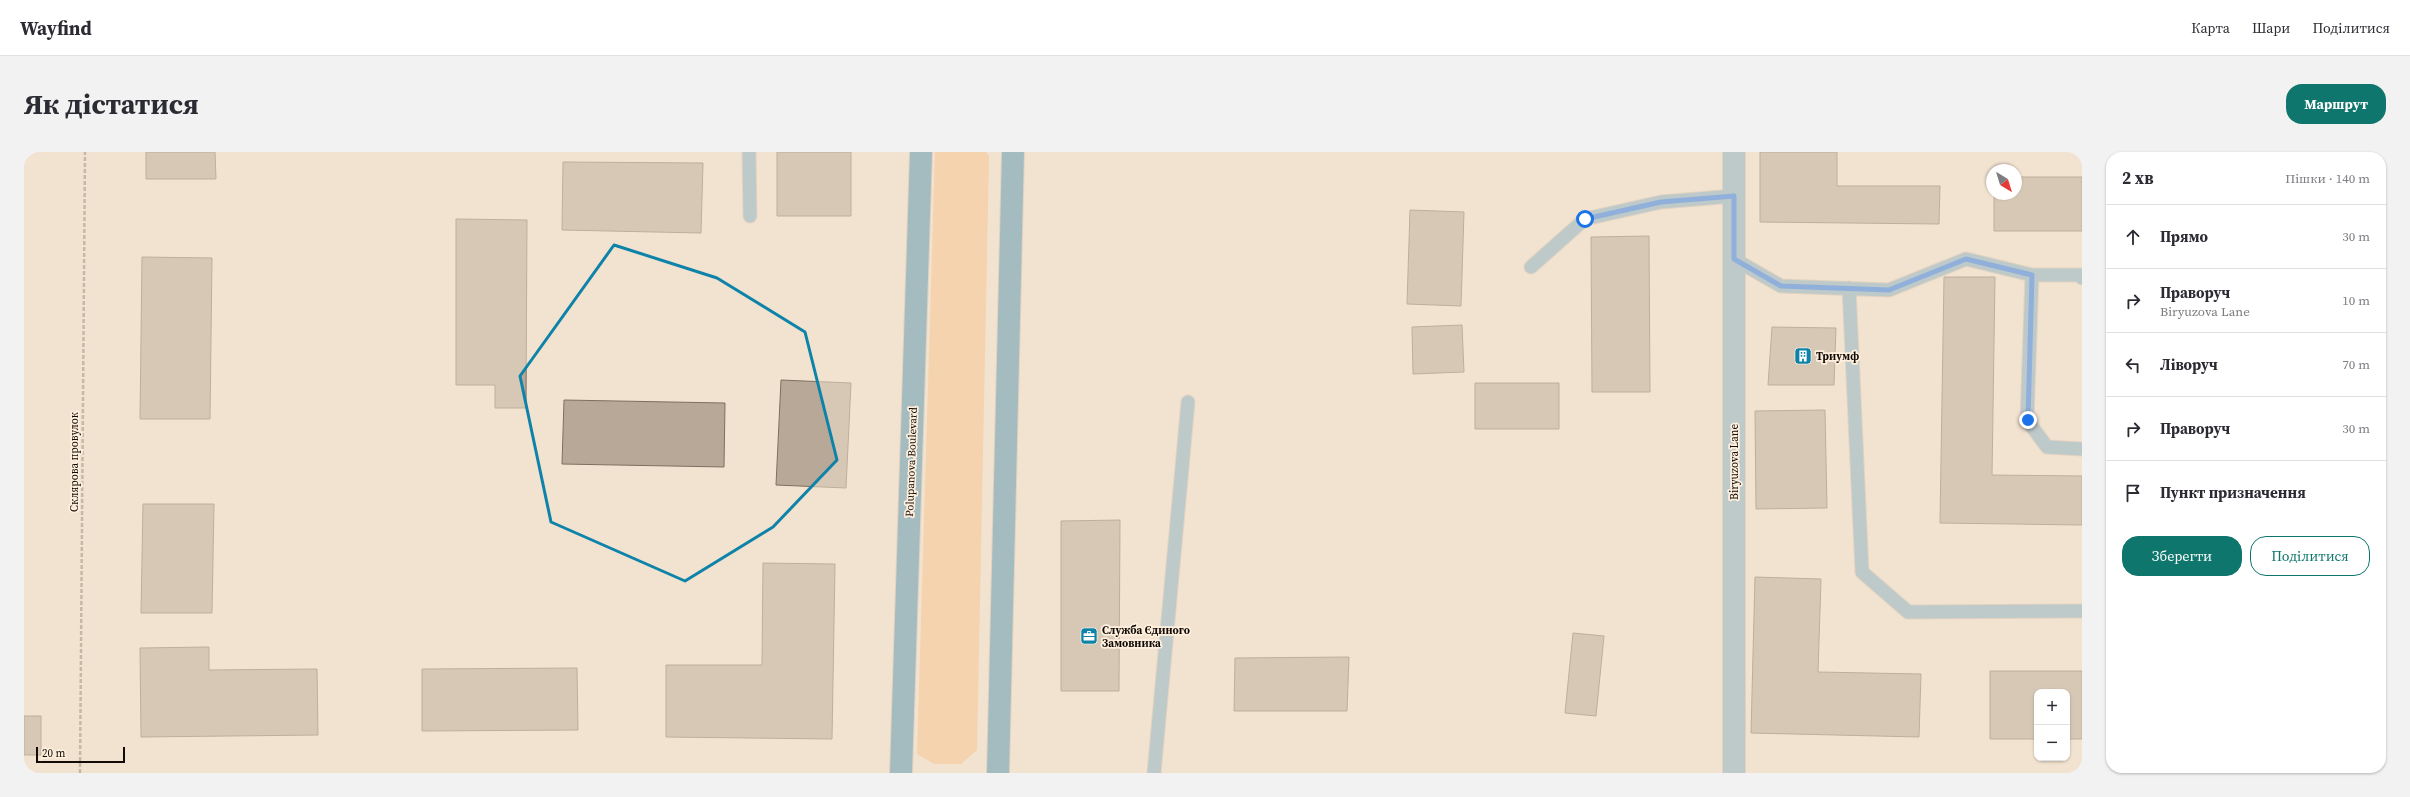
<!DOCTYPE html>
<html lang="uk">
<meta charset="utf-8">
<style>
:root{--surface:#fff;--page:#f2f2f3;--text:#2b2b33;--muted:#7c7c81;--line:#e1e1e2;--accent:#0f766e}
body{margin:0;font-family:"Source Serif 4",serif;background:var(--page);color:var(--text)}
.controls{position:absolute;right:12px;bottom:12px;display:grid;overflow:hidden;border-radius:8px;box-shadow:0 1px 3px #0004}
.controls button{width:36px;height:36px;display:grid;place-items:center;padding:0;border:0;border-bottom:1px solid var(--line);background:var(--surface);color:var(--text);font:20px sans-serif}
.compass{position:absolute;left:1962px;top:12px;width:36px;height:36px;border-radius:50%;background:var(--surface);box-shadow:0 1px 3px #0004;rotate:142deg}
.scale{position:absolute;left:12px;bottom:10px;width:89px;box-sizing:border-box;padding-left:4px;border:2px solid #100b06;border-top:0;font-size:11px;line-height:14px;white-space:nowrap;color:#100b06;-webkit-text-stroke:3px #ffefdd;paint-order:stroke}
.stop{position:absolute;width:12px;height:12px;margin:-9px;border:3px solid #1a73e8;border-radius:50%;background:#fff}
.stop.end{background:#1a73e8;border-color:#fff;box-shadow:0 1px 4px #0008}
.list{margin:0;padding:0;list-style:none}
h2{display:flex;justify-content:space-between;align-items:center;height:52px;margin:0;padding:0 16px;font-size:17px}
h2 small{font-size:13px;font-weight:400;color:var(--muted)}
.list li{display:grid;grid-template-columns:26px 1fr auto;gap:12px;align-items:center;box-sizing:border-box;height:64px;padding:0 16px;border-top:1px solid var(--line)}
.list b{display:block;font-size:15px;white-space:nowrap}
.list p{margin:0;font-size:13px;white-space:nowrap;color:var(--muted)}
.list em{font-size:13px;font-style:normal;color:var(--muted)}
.actions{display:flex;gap:8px;padding:12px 16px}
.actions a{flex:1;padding:9px 0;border:1px solid var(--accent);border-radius:16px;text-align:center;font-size:14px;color:var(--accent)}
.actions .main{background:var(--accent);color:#fff}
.icon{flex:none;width:22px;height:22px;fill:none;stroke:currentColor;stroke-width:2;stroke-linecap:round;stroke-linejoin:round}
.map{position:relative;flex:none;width:2058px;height:621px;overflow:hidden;border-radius:16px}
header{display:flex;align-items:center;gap:24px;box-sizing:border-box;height:56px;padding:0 20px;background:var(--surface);border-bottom:1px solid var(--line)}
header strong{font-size:19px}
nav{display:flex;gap:22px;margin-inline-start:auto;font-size:14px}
.intro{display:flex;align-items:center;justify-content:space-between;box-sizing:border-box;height:96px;padding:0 24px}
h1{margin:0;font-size:28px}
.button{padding:10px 18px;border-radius:16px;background:var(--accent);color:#fff;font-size:14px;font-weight:700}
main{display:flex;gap:24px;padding:0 24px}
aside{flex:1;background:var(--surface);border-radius:16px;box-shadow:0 1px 3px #0004}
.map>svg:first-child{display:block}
.grass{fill:#f6c286}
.building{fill:#b7a897;stroke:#7e7060}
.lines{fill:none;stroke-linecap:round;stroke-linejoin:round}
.lane-casing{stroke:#cec0b0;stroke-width:15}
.street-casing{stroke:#cec0b0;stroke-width:24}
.secondary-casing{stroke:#cec0b0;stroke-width:24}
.path{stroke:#908579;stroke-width:2.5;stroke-dasharray:4 2;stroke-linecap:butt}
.lane{stroke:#7eacc1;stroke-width:13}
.street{stroke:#7eacc1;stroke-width:22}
.secondary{stroke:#458fae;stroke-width:22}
.route{stroke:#1a73e8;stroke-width:5}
.marked{fill:none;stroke:#0e83a9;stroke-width:3;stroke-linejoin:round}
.labels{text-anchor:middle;stroke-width:3.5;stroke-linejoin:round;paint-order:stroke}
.poi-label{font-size:11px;font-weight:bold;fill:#100b06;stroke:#ffefdd;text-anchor:start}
.street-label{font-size:11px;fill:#100b06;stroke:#ffefdd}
</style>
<header>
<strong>Wayfind</strong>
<nav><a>Карта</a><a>Шари</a><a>Поділитися</a></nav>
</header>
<div class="intro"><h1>Як дістатися</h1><a class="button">Маршрут</a></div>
<main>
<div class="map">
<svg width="2058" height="621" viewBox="0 0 2058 621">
<rect width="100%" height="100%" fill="#f2e2d0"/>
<path class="grass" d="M 911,0 L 962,0 L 965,4 L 953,598 L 937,612 L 910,612 L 893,602 Z"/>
<path class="building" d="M 122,0 L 191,0 L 192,27 L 122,27 Z
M 753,0 L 827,0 L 827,64 L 753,64 Z
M 1736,0 L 1813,0 L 1813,34 L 1916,34 L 1915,72 L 1736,70 Z
M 539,10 L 679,11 L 677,81 L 538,78 Z
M 1992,25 L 2058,25 L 2058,79 L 1970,79 L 1970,42 L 1992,42 Z
M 1386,58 L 1440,60 L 1437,154 L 1383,152 Z
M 432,67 L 503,68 L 502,256 L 471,256 L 471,233 L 432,233 Z
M 1625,84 L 1626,240 L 1568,240 L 1567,85 Z
M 118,105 L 188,106 L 186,267 L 116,267 Z
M 1920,125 L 1971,125 L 1968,323 L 2058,324 L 2058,373 L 1916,371 Z
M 1438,173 L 1440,220 L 1389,222 L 1388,175 Z
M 1748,175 L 1812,176 L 1810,233 L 1744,233 Z
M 757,228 L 827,231 L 822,336 L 752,333 Z
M 1451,231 L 1535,231 L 1535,277 L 1451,277 Z
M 540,248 L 701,251 L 700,315 L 538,312 Z
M 1801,258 L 1803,356 L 1732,357 L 1731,259 Z
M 119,352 L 190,352 L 188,461 L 117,461 Z
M 1096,368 L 1095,539 L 1037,539 L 1037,369 Z
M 739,411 L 811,412 L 808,587 L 642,585 L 642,513 L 738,513 Z
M 1731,425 L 1797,427 L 1794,520 L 1897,522 L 1895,585 L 1727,581 Z
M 1549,481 L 1580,484 L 1572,564 L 1541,561 Z
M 185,495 L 185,518 L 293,517 L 294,583 L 117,585 L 116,496 Z
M 1325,505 L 1323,559 L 1210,559 L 1211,506 Z
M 553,516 L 554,578 L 398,579 L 398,517 Z
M 1966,519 L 2058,519 L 2058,587 L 2043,587 L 2043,540 L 2013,540 L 2013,587 L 1966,587 Z
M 0,564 L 17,564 L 17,603 L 0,603 Z"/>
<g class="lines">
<defs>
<path id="lane" d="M 725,0 L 726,64
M 1710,107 L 1757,134 L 1865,138 L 1942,107 L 2008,123 L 2056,123 L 2058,126
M 1507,115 L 1561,67 L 1637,50 L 1710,44
M 2008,123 L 2003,268 L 2023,295 L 2058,297
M 1825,136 L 1838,420 L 1884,460 L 2058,459
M 1130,621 L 1164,250"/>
<path id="street" d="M 1710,621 L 1710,0"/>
<path id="secondary" d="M 877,621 L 897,0
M 974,621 L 989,0"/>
</defs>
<use href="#lane" class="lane-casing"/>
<use href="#street" class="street-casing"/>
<use href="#secondary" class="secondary-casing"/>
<path class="path" d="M 56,621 L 61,0"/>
<use href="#lane" class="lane"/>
<use href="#street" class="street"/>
<use href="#secondary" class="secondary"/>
</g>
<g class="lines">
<path class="route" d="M 1561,67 L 1637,50 L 1710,44 L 1710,107 L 1757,134 L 1865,138 L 1942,107 L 2008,123 L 2004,268"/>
</g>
<path d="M0 0H2058V621H0ZM 590,93 L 693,126 L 781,180 L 813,308 L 749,375 L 661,429 L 527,370 L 496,224 Z" fill="#f2e2d0" fill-opacity=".55" fill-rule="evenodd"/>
<path class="marked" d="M 590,93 L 693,126 L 781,180 L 813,308 L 749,375 L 661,429 L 527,370 L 496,224 Z"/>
<defs>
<symbol id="building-square" viewBox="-11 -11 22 22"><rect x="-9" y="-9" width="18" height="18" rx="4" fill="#0e83a9" stroke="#ffefdd"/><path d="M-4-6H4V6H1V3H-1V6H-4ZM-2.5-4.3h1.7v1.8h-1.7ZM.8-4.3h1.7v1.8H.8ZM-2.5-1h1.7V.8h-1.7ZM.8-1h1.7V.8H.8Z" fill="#fff"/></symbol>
<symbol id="office-square" viewBox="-11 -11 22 22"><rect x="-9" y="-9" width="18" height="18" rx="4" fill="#0e83a9" stroke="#ffefdd"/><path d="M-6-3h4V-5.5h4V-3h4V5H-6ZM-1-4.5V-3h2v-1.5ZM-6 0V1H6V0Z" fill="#fff"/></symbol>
</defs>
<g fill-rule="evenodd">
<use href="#building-square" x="1769" y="194" width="20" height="20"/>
<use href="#office-square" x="1055" y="474" width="20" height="20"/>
</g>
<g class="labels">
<g class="poi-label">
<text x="1792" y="208">Триумф</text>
<text x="1078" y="482">Служба Єдиного<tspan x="1078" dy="13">Замовника</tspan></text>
</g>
<g class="street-label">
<text transform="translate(50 310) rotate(-90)" y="4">Склярова провулок</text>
<text transform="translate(887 310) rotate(-88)" y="4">Polupanova Boulevard</text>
<text transform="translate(1710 310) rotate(-90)" y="4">Biryuzova Lane</text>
</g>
</g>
</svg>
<div class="controls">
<button>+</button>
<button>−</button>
</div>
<svg class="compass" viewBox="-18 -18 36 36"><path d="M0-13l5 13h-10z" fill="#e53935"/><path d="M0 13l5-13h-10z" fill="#7c7c81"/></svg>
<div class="scale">20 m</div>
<div class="stop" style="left:1561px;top:67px"></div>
<div class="stop end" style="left:2004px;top:268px"></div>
</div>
<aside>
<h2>2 хв<small>Пішки · 140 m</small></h2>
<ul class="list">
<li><svg class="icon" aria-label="ahead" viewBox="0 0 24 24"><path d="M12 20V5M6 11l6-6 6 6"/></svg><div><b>Прямо</b></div><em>30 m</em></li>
<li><svg class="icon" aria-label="right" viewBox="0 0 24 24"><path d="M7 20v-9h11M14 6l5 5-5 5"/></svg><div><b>Праворуч</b><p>Biryuzova Lane</p></div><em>10 m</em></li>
<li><svg class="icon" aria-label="left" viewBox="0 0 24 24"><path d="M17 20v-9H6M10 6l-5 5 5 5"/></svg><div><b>Ліворуч</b></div><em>70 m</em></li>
<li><svg class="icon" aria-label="right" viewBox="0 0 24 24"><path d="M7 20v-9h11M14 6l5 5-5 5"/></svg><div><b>Праворуч</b></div><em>30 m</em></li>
<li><svg class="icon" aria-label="arrive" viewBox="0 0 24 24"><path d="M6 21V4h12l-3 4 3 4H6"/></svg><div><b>Пункт призначення</b></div></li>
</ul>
<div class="actions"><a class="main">Зберегти</a><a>Поділитися</a></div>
</aside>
</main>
